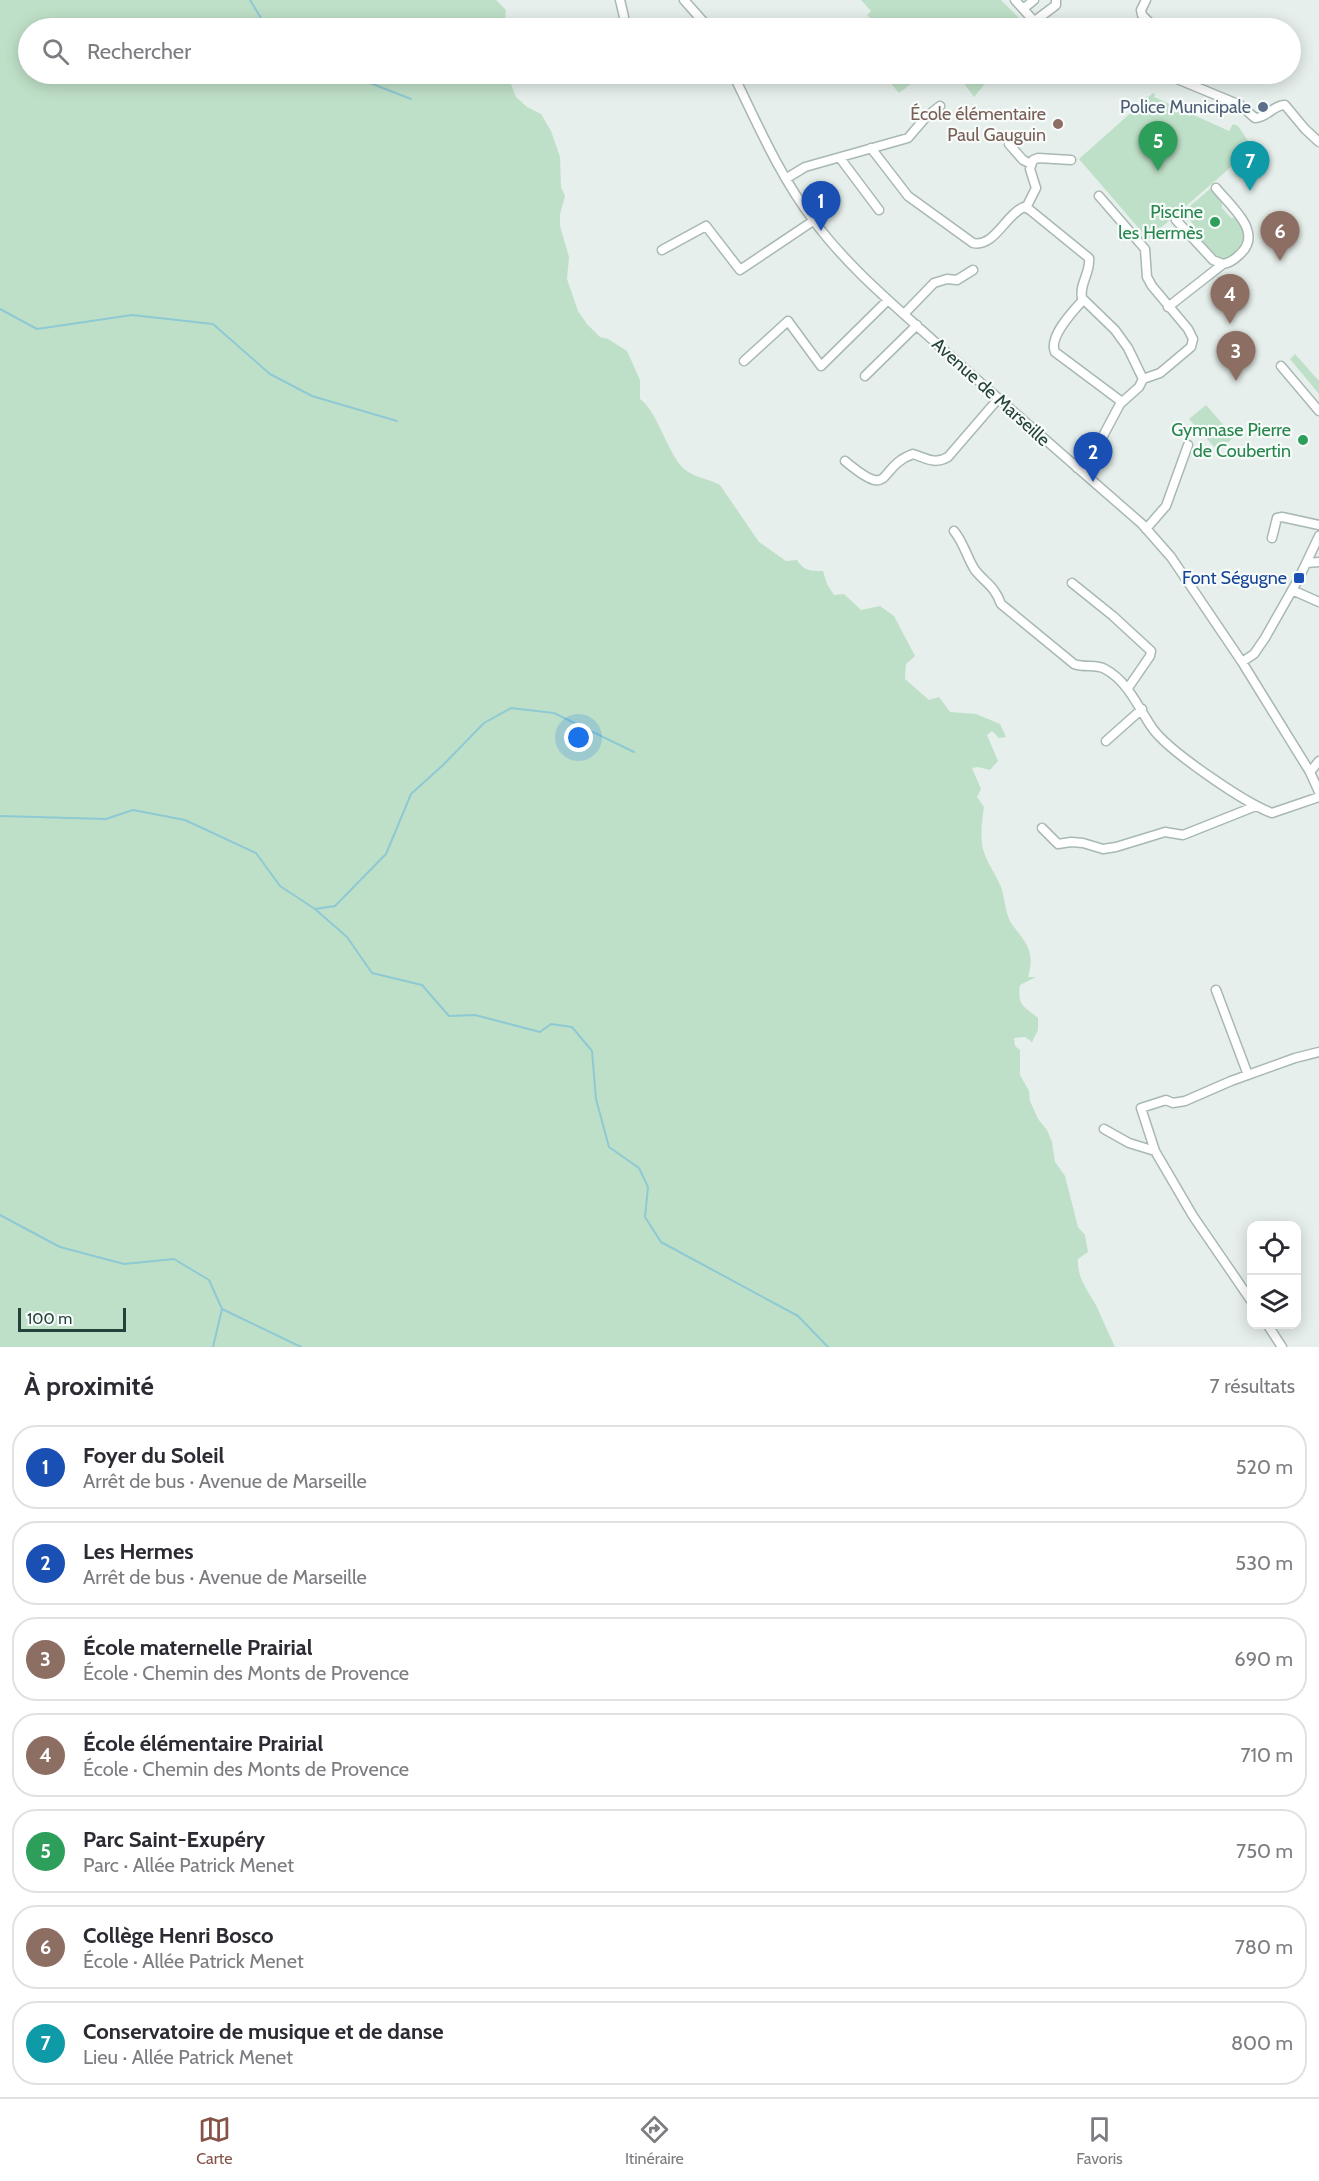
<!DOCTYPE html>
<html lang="fr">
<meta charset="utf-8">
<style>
:root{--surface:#fff;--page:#f7f7f7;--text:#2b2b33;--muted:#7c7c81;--line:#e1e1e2;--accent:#855347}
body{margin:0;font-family:Cabin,sans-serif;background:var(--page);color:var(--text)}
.controls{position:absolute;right:18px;bottom:18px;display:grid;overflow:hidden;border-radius:12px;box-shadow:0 3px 15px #0003}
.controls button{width:54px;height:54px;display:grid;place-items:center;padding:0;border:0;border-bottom:2px solid var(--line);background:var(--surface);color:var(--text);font:30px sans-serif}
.scale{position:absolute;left:18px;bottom:15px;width:108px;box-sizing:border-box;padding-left:6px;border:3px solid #24423a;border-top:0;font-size:16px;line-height:21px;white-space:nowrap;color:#24423a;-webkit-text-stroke:4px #f7fbf9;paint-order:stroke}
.you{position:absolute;left:579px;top:738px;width:21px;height:21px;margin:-15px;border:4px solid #fff;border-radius:50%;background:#1a73e8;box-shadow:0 0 0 9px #1a73e833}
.badge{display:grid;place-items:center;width:39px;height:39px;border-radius:50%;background:var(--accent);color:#fff;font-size:20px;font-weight:700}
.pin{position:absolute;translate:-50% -50px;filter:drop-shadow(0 2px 3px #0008)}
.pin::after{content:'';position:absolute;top:32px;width:21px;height:18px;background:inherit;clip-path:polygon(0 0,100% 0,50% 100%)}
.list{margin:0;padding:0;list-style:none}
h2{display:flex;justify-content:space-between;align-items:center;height:78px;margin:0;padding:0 24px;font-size:26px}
h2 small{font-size:20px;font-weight:400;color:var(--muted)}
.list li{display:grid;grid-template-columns:39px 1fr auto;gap:18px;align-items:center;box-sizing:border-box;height:84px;margin:0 12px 12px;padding:0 12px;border:2px solid var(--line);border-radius:24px}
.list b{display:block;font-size:22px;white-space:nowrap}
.list p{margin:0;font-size:20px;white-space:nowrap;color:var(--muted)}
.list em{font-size:20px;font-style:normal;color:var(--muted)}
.icon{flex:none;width:33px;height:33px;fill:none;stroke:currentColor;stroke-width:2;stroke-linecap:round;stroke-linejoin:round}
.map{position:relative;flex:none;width:1319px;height:1347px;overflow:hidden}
.search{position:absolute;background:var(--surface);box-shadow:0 3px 15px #0003;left:18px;right:18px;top:18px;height:66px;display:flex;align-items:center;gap:15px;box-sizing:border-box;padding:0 21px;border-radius:33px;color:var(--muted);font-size:22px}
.sheet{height:750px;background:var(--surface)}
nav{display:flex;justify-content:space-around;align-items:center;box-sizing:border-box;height:84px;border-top:2px solid var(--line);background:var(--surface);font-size:16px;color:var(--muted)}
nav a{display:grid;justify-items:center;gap:3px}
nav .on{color:var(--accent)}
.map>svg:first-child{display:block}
.green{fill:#bfe0c8}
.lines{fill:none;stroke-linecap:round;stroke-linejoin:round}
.stream{stroke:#8ec9d4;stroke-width:2}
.minor-casing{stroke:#a8b8b2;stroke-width:11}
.minor{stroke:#fff;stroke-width:8}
.service-dot{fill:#5c6f8a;stroke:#f7fbf9;stroke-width:2}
.education-dot{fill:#8d6e63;stroke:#f7fbf9;stroke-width:2}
.leisure-dot{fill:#2e9e5b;stroke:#f7fbf9;stroke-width:2}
.transit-dot{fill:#1a4fb4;stroke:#f7fbf9;stroke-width:2}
.labels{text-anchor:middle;stroke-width:4.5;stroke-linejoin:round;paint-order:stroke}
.service-label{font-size:18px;fill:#4e5e75;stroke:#f7fbf9;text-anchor:end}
.education-label{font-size:18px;fill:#785e54;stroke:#f7fbf9;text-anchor:end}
.leisure-label{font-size:18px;fill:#27864d;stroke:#f7fbf9;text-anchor:end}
.street-label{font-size:18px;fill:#24423a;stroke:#f7fbf9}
.transit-label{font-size:18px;fill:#164399;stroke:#f7fbf9;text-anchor:end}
</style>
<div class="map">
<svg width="1319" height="1347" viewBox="0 0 1319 1347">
<rect width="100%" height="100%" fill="#e6efeb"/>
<path class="green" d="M 0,0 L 496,0 L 506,10 L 504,28 L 28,28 L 28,74 L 507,74 L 516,97 L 527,107 L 541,114 L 551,131 L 560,157 L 561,187 L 565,196 L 560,214 L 560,226 L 569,257 L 567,279 L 578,311 L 587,324 L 600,337 L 608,339 L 627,351 L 640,380 L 640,399 C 657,411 667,451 682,467 C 693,478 708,478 720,485 L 759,542 L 786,561 L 797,560 C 804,571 810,571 823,571 L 827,584 L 834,595 L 844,594 L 861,610 L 880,606 L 894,616 L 915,656 L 906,664 L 905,679 L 929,700 L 939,697 L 950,712 L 976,714 L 1000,724 L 1006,737 L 999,738 L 992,731 L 987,735 L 998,761 L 990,770 L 978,767 L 972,768 L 981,789 L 977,797 L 984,807 C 982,820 980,835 983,849 C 986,862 996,874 1001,887 C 1005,898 1005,913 1011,923 C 1025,942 1036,951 1028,977 L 1036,977 L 1020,985 C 1017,1005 1023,1006 1038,1018 L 1038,1030 L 1032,1042 L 1025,1037 L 1014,1038 L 1015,1046 L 1020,1050 L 1020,1075 L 1029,1091 L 1030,1101 L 1038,1119 L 1047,1130 L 1052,1142 L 1055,1162 L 1065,1176 L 1078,1227 L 1085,1235 L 1088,1252 L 1078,1259 C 1077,1279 1088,1290 1097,1307 C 1103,1321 1109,1334 1115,1347 L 0,1347 Z
M 861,0 L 1001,0 L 1029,28 L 879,28 L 867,15 L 871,11 Z
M 883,74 L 924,74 L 899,93 Z
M 957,74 L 993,74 L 974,97 Z
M 1153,93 L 1155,94 L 1154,97 L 1229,131 L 1233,124 L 1238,126 L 1253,148 L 1148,239 L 1079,159 Z
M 1211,188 L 1222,201 L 1222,208 L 1231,218 L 1236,218 C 1239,221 1243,225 1245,230 C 1250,244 1231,266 1217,258 L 1190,229 L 1194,225 L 1183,212 Z
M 1295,354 L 1319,381 L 1319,394 L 1290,359 Z
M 1206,405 L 1234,437 L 1218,451 L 1189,419 Z"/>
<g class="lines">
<path class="stream" d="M 250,0 L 267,28
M 347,74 L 411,99
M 0,309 L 37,329 L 132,315 L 213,324 L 270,374 L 312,396 L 397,421
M 0,816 L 106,819 L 133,810 L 185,820 L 256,853 L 280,886 L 315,909 L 347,937 L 372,973 L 422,985 L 449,1016 L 475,1015 L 540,1032 L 551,1024 L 572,1027 L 592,1051 L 596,1099 L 609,1147 L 639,1168 L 648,1187 L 645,1217 L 661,1242 L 798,1316 L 828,1347
M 315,909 L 335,906 L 386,854 L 411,794 L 443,765 L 484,723 L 511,708 L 554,713 L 634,752
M 0,1215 L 60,1247 L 124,1264 L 174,1259 L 209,1280 L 222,1309 L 213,1347
M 222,1309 L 301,1347"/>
<defs>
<path id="minor" d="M 620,0 L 624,17 L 622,28
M 684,0 L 709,28
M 1015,0 L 1033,20 L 1036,20 L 1056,5 L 1056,0
M 1146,0 L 1141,10 L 1142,15 L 1155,28
M 1023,9 L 1034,0
M 733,74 C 757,123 780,177 814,221 C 848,267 894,305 936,343 C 1004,404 1073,464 1142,524 L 1171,557 L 1242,662 L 1310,772 L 1319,792
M 1165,74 L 1240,105 L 1255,118 C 1267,118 1273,105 1285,105 L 1305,129 L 1319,142
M 1009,144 L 1023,160 L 1031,164
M 871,148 L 908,196 L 973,243 C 994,248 1006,214 1024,207 L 1030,210 L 1089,258 C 1091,272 1079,284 1082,298 L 1115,330 L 1128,348 L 1143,379
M 840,158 L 879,210
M 787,178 L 805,167 L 908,138 L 926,117 L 940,106
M 1026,208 L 1036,188 L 1030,169 L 1033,160 L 1038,158 L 1071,160
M 1176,220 L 1213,260 L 1223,264
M 662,250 L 706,226 L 740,270 L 813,221
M 1083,300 C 1073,311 1048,337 1055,352 L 1122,402
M 1168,307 L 1223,264 C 1230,263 1234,260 1239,255 C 1265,233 1231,207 1216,188
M 904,314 L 934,283 L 947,279 L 957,280 L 973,270
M 744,361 L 788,321 L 821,366 L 888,300
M 1281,366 L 1319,411
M 865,376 L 917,325
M 845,461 C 894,502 876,467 913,454 C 926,458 934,465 948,457 L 998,399
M 1077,468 L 1103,436 L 1120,404 L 1139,387 L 1143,379 L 1160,373 L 1191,347 L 1193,339 L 1188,329 L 1152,286 L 1147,277 L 1145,249 L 1099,196
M 1146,529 L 1166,506 L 1188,445
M 954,531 C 964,543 967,558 975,570 C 986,584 994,585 1001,604 L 1074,664 C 1085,668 1096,664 1105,669 C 1129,682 1138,708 1153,729 C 1170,752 1245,803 1272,813 L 1319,797
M 1272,538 L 1277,518 L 1282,517 L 1319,525
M 1307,563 L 1319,562
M 1072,583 L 1113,616 L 1151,651 L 1150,656 L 1128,688
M 1292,590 L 1319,602
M 1242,662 L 1254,654 L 1265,638 L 1299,578 L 1319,536
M 1106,741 L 1142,709
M 1310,772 L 1319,761
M 1042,828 L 1058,844 L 1071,842 L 1083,843 L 1103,849 L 1116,847 L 1165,832 L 1183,835 L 1256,806
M 1216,990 L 1248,1075
M 1104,1129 L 1129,1143 L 1155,1151 L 1141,1108 L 1166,1100 L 1173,1103 L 1185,1101 L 1231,1081 L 1295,1058 L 1319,1052
M 1155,1151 L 1193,1216 L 1252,1302
M 1267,1324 L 1282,1347"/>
</defs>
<use href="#minor" class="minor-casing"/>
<use href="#minor" class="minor"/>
</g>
<circle class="service-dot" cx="1263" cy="107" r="6"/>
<circle class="education-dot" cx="1058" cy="124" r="6"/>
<g class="leisure-dot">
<circle cx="1215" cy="222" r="6"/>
<circle cx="1303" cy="440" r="6"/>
</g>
<rect class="transit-dot" x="1293" y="572" width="12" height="12" rx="3"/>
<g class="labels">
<g class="service-label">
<text x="1251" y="113">Police Municipale</text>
</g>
<g class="education-label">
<text x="1046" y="120">École élémentaire<tspan x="1046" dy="21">Paul Gauguin</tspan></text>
</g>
<g class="leisure-label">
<text x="1203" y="218">Piscine<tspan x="1203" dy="21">les Hermès</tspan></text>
<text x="1291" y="436">Gymnase Pierre<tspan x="1291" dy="21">de Coubertin</tspan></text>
</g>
<g class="street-label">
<text transform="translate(991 392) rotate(42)" y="6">Avenue de Marseille</text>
</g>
<g class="transit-label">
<text x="1287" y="584">Font Ségugne</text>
</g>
</g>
</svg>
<div class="controls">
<button><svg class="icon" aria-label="locate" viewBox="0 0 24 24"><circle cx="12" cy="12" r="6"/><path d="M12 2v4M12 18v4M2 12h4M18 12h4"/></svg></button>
<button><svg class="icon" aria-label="layers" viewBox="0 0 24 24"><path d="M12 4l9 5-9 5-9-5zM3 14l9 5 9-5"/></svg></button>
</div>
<div class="scale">100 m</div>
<div class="you"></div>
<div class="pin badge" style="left:821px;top:231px;background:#1a4fb4">1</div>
<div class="pin badge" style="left:1093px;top:482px;background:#1a4fb4">2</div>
<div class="pin badge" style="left:1236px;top:381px;background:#8d6e63">3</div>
<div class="pin badge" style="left:1230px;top:324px;background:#8d6e63">4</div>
<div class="pin badge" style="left:1158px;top:171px;background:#2e9e5b">5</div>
<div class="pin badge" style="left:1280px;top:261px;background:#8d6e63">6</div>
<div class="pin badge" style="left:1250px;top:191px;background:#0f9aa8">7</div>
<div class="search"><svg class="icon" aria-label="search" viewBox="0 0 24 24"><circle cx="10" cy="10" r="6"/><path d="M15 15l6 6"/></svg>Rechercher</div>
</div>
<section class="sheet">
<h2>À proximité<small>7 résultats</small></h2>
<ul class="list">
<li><span class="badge" style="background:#1a4fb4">1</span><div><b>Foyer du Soleil</b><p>Arrêt de bus · Avenue de Marseille</p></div><em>520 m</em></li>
<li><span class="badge" style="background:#1a4fb4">2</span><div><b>Les Hermes</b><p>Arrêt de bus · Avenue de Marseille</p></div><em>530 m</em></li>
<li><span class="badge" style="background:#8d6e63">3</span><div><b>École maternelle Prairial</b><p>École · Chemin des Monts de Provence</p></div><em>690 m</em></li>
<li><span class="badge" style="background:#8d6e63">4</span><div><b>École élémentaire Prairial</b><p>École · Chemin des Monts de Provence</p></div><em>710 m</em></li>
<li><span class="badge" style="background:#2e9e5b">5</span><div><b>Parc Saint-Exupéry</b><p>Parc · Allée Patrick Menet</p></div><em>750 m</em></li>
<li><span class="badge" style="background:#8d6e63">6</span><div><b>Collège Henri Bosco</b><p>École · Allée Patrick Menet</p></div><em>780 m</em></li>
<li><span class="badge" style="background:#0f9aa8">7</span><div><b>Conservatoire de musique et de danse</b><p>Lieu · Allée Patrick Menet</p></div><em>800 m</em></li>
</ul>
</section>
<nav>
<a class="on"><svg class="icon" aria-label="map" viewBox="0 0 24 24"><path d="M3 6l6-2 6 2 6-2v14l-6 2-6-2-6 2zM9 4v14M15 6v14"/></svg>Carte</a>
<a><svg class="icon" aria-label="directions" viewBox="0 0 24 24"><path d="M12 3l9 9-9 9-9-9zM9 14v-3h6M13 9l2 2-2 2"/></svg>Itinéraire</a>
<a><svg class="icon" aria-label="saved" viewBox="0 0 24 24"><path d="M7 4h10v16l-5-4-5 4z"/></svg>Favoris</a>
</nav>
